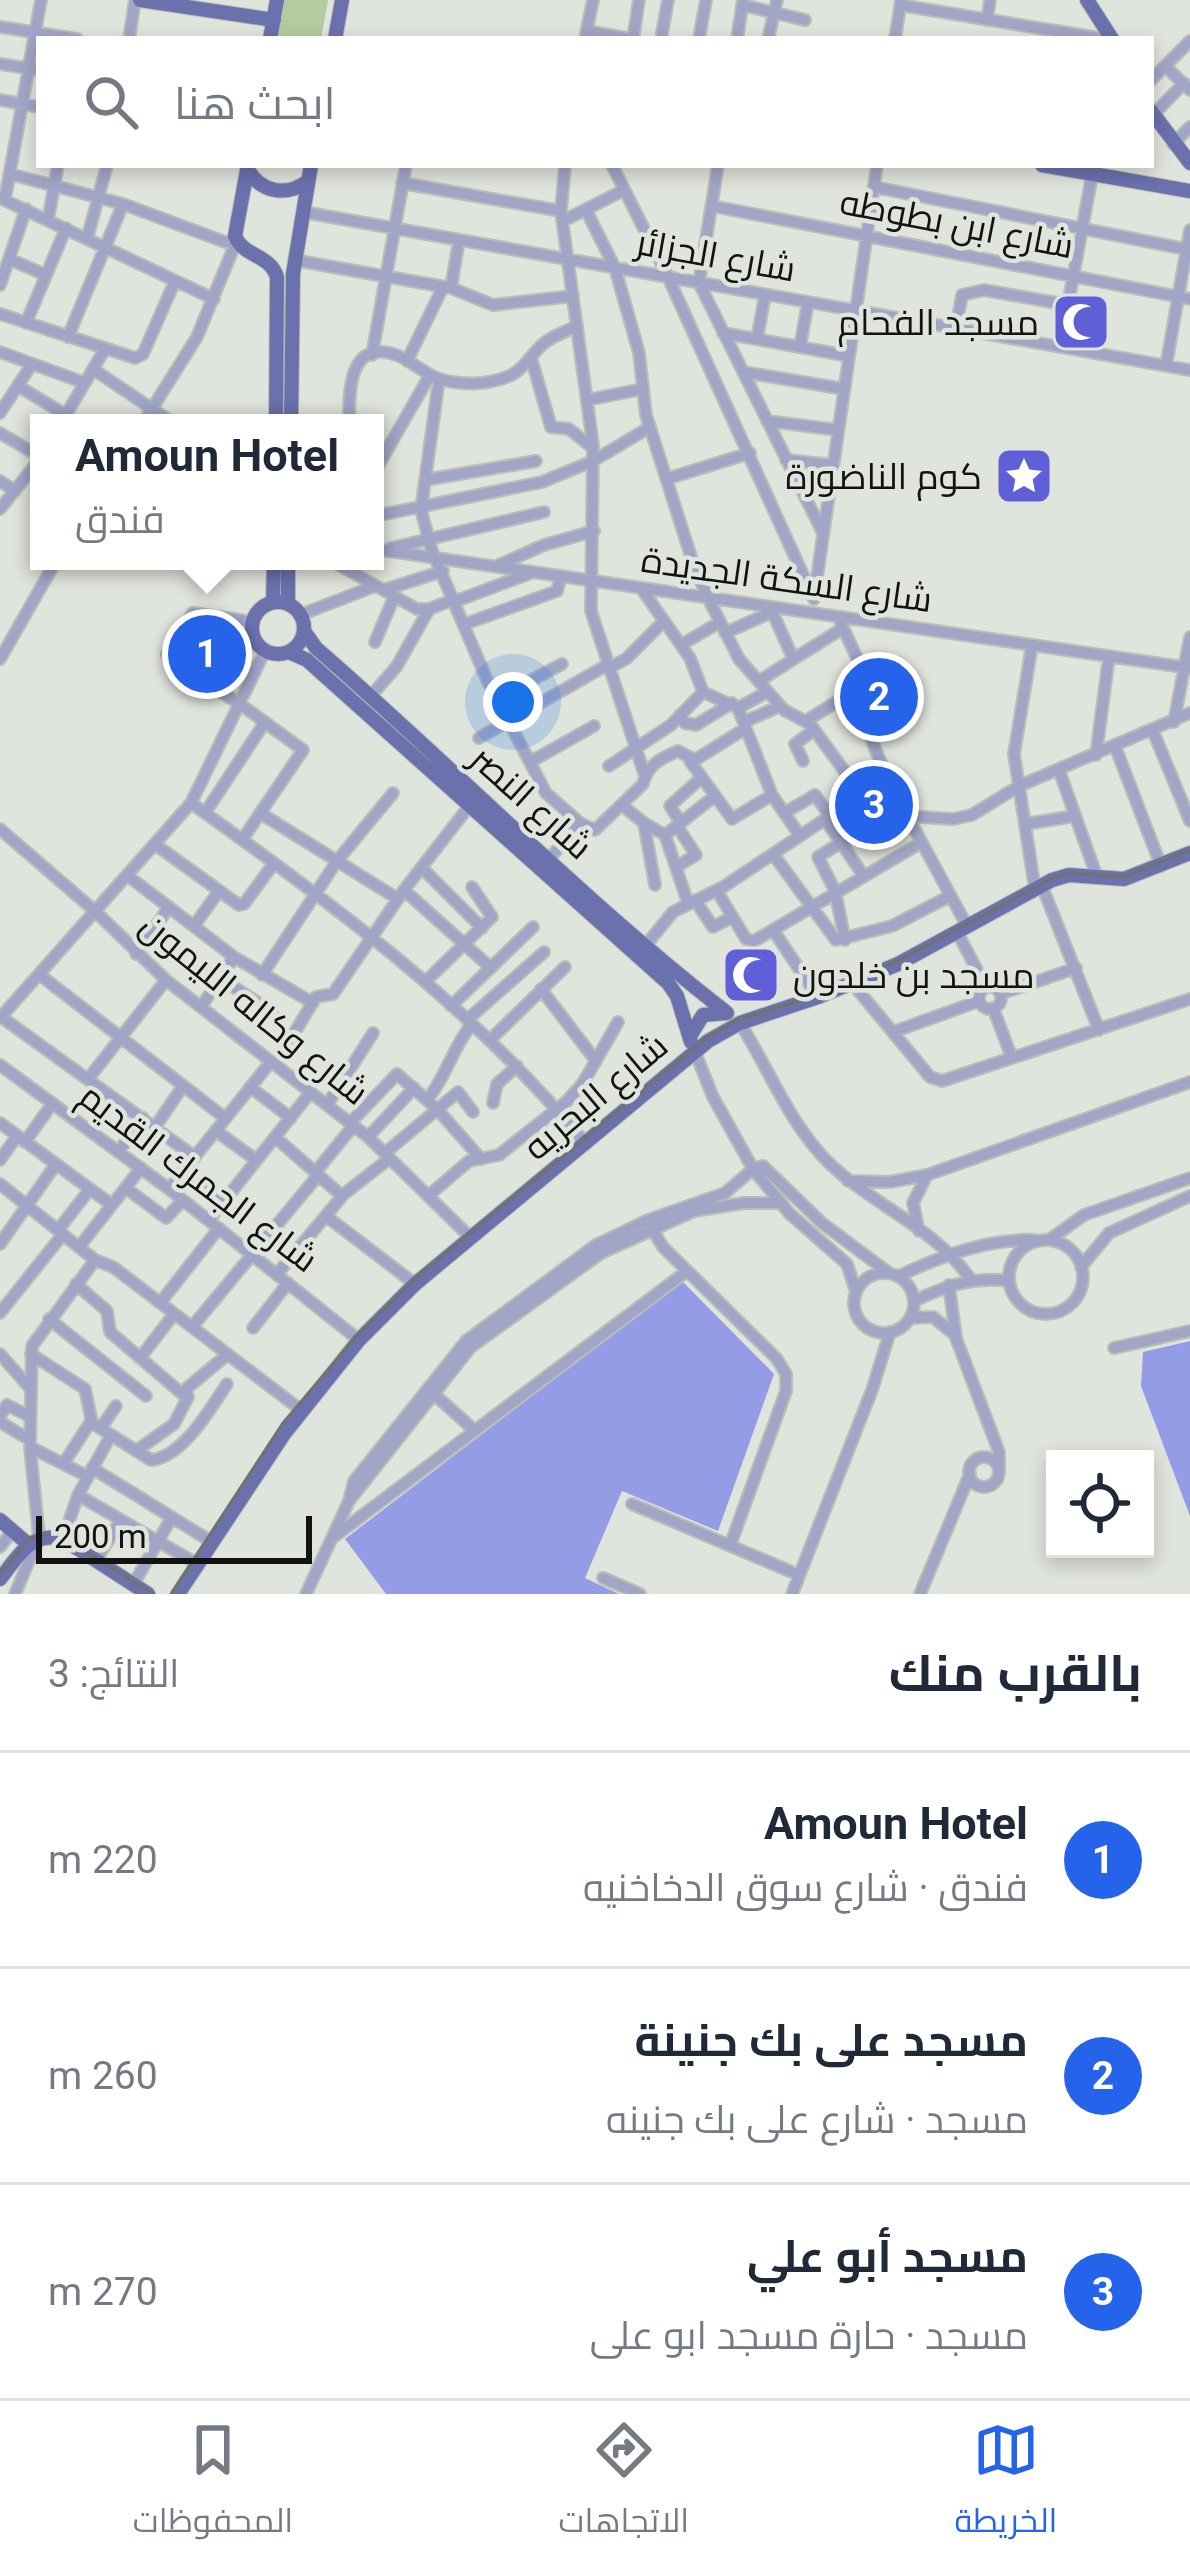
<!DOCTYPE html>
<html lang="ar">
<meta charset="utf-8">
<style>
:root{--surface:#fff;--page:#f2f2f3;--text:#1f2937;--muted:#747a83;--line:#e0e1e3;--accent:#2563eb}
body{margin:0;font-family:Roboto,Cairo,sans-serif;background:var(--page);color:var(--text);direction:rtl}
.controls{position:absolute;right:36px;bottom:36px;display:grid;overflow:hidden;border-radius:0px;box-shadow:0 6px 18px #0003}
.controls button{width:108px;height:108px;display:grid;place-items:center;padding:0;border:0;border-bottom:3px solid var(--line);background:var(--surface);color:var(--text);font:60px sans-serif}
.scale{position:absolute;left:36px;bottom:30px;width:276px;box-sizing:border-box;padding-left:12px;border:6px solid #121310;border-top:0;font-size:33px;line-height:42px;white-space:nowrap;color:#121310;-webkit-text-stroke:9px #dfe4dc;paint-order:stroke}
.you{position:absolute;left:513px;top:702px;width:42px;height:42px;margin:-30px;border:9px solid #fff;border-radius:50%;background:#1a73e8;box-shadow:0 0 0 18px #1a73e833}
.badge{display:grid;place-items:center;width:78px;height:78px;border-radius:50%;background:var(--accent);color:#fff;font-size:39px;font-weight:700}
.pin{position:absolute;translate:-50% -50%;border:6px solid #fff;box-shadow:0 3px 12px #0006}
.popup{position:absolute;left:30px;top:414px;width:354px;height:156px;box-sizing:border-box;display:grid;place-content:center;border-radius:0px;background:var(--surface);filter:drop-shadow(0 3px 9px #0005);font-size:39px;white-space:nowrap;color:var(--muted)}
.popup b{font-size:45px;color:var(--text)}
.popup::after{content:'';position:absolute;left:50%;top:100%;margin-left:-24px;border:24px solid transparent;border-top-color:var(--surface)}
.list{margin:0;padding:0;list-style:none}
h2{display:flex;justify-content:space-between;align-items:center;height:156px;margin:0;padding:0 48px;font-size:51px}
h2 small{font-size:39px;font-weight:400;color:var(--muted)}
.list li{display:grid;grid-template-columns:78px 1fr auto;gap:36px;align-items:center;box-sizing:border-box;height:216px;padding:0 48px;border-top:3px solid var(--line)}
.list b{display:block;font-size:45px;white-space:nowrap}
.list p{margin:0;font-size:39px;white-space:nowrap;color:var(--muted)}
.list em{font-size:39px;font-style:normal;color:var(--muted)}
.icon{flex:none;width:66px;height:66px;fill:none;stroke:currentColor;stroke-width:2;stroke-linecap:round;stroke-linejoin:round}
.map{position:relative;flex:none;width:1190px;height:1594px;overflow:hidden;direction:ltr}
.search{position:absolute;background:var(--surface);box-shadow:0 6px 18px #0003;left:36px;right:36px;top:36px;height:132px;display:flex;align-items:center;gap:30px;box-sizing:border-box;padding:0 42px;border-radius:0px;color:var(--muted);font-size:45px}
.sheet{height:804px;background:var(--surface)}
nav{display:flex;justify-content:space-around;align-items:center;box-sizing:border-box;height:168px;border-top:3px solid var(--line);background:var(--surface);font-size:33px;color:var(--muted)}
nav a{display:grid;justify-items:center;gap:6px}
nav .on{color:var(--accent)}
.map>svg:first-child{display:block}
.green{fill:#b3cb9e}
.water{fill:#949ce6}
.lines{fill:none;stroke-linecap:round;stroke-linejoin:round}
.minor-casing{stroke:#babeb7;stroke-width:14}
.major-casing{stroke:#babeb7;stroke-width:16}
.minor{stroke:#a1a6c7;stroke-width:10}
.major{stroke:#6b71ad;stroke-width:14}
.tram{stroke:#6f726d;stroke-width:3}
.labels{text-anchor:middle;stroke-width:9;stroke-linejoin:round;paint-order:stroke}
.street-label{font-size:36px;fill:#121310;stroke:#dfe4dc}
.poi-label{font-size:36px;fill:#121310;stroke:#dfe4dc;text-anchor:end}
</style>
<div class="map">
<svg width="1190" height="1594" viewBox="0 0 1190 1594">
<rect width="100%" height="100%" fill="#dfe4dc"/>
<path class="green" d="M 283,0 L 328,0 L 321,39 L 276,39 Z"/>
<path class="water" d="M 682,1281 L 774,1374 L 718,1531 L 622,1491 L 585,1578 L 619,1594 L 386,1594 L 345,1539 Z
M 1190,1341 L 1190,1516 L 1141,1386 L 1143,1352 Z"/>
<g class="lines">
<defs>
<path id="minor" d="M 742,5 L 805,20
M 900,5 L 1104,39
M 987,20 L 990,0
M 0,27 L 77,39
M 587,31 L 630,39
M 769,35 L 777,0
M 129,39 L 135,0
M 585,39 L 593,0
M 633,39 L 639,0
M 661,39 L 668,0
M 699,39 L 706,0
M 737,39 L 743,1
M 895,39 L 901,1
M 0,64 L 39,70
M 1165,66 L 1190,90
M 1151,80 L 1190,41
M 0,100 L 39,107
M 1153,115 L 1184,83
M 1173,144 L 1190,127
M 565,165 L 561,211 L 593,445 L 591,611 L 644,773
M 612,165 L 668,277 L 814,599
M 718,165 L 699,283 L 823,533
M 10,174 L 123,204 L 225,242 L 236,242 L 197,337 L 143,423
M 402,183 L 561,211
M 874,187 L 1190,250
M 0,198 L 214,299
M 5,199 L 41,0
M 712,206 L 1190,299
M 586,210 L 615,268 L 639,353 L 646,415 L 694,566 L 708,598 L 739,659 L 784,710 L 810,724 L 862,795
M 303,212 L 1190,370
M 48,220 L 58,165
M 563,221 L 624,190
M 87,239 L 107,165
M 9,259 L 46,275
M 294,260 L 451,288 L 493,305 L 573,296
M 0,285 L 26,209
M 451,288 L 459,240
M 0,314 L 135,358 L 143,354 L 175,281
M 26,323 L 66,228
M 956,328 L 962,295 L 984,290 L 1068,305
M 723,333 L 849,356
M 68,337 L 123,204
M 757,339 L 765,295
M 800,347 L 808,302
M 1060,347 L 1094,165
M 0,352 L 85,383
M 372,355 L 406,165
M 407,361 L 443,287
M 532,361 L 551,427 L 569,429 L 593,448
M 1166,366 L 1190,230
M 93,369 L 173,423
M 743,372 L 844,389
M 439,379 L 421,510 L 432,551 L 487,680 L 546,793 L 580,823 L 595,830 L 643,784 C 647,766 659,759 678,751 L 695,760 L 746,728
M 18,386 L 66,415
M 587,400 L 642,389
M 0,413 L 32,364
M 767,421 L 838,430
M 61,423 L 105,349
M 349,423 C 349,393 348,338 396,355 C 411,360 423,373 437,378 C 453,384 477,385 493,381 C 524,375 524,361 544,343 C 553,336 567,331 577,326
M 0,433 L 39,456
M 786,460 L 833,465
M 375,471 L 430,375
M 666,479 L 750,453
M 425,480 L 536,461
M 0,481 L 15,491
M 0,509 L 39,460
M 375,516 L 542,482 L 593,461 L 650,427
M 391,548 L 544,512
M 375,549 L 1190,668
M 109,561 L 119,561
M 332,561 L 417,609 L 429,609 L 455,599
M 499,565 L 544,545 L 594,531
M 641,588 L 690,658 L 703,692 L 738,708 L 772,795 L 800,836
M 384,590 L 443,571
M 814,598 L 877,165
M 456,601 L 531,573
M 770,607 L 793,658
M 300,615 L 375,586
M 838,617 L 868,682 L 867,728 L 887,778 L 967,926
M 465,624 L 557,591 L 561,576
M 725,633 L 772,612
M 375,642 L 394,597
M 681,645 L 720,622
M 1032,645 L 1014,754 L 1035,889
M 0,659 L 56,561
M 608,669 L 627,658 L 664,621
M 759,681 L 843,628
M 371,696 L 397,666 L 429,609
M 496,699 L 562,664
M 738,708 L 767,692
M 680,715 L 685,723 L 696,725 L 732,703
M 806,721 L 868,682
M 744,722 L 780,706
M 1174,722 L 1190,637
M 1153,731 L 1190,821
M 479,738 L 607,665
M 1115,746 L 1161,866
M 1096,755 L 1109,656
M 690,761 L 732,819 L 772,795
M 803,761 L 795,744 L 814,730
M 530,762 L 594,726
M 609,766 L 671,725 L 703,692
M 1059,770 L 1097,877
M 191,803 C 333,904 474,1008 586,1144
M 622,805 L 644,823 L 655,885
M 205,813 L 265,722
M 260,813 L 398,899
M 784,813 L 815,795 L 830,816
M 904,816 L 953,819 L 972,815 L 1019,786 L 1190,713
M 825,819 L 863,875
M 644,823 L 665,835 L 688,903
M 681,823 L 670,806 L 701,778
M 1025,824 L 1075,816
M 0,829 L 96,912 L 166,980 L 368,1137 L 470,1237
M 665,835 L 715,796
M 242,840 L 303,750 L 240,704 L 171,661 L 167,654 L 193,613 L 252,622
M 156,845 L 239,905 L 244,904 L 274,863
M 773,854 L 836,940 L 892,926 L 950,896
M 549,859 L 580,823
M 676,867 L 696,855 L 677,826
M 422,868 L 482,928
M 128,876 L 234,957 L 313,1003
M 1042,886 L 1099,1030
M 404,890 L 491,968
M 717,891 L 746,939 L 754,941 L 919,844
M 695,900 L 713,927 L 732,917
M 194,926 L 219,891
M 957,932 L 986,987
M 775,933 L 818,997
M 845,940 L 835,891 L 818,857 L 899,806
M 646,945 L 673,912 L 723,887 L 887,778
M 136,954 L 169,907
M 40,975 L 225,1118
M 262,975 L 337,861 L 393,793
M 220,978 L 272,1012
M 425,982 L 492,917 L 472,887
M 852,983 L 930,1077 L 942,1081 L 1190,999
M979 998a11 11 0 1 1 22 0a11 11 0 1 1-22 0Z
M 541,989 L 596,1061
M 1000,994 L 1076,968
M 451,1006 L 533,927
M 201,1007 L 234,957
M 993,1008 L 1012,1058
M 0,1016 L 195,1157
M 0,1018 L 191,803 L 265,651
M 467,1020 L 544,952
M 740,1023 C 769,1069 790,1125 829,1163 C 874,1206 937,1229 971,1280
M 893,1032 L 979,1001
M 490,1040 L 565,967
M 695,1052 L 713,1097 L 753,1169 L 790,1214 L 847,1264 L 856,1292
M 0,1065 L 169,1189 L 359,1340
M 88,1079 L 166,980
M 250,1087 L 291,1118
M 427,1100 C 447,1076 452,1048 472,1024
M 493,1103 L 497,1084 L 517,1066
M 327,1105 L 373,1033
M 0,1123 L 112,1205
M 350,1123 L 397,1074 L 437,1109 L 481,1159
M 155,1127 L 183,1086
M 216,1131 L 256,1160
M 275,1137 L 342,1196
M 368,1137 L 414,1088
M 25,1142 L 52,1104
M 118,1152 L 143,1118
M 385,1153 L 458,1092 L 473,1112
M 0,1160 L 17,1136
M 184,1170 L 224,1202
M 848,1181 L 890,1182 L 927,1175 L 1190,1082
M 0,1184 L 95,1260 L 113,1267 L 301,1410
M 126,1188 L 166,1218 L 183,1200
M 169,1189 L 269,1064 L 278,1060 L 316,997 L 333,994 L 404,890 L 470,805
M 428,1196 L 469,1161 L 499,1155 L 567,1101 L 583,1083 L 618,1022
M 326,1216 L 415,1284
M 209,1220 L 310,1093
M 649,1224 L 663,1247 L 777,1359 L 786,1374 L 786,1391 L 730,1546
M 58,1230 L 90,1189
M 919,1231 L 913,1203 L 927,1175
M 1049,1240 L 1084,1215 L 1190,1178
M1009 1277a37 37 0 1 1 74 0a37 37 0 1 1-74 0Z
M 0,1244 L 56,1164
M 79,1247 L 141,1168
M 1081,1267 L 1109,1233 L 1190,1196
M854 1303a30 30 0 1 1 60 0a30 30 0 1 1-60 0Z
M 277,1274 L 344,1194 L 390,1158
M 899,1276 C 940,1256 988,1238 1035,1240
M 76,1284 L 107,1311 L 110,1332 L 187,1398
M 949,1285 L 956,1338 L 999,1452 L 999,1471
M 914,1301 C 946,1286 973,1276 1009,1281
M 160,1303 L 219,1228
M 0,1313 L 63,1234
M 910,1318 L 933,1317 L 954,1334
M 49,1319 L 146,1396
M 192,1327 L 315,1179 L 318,1169 L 354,1125
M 253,1328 L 288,1283
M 1114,1348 L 1190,1331
M 0,1354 L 29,1387
M 31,1354 L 85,1389 L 92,1423 L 151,1460 C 183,1457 210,1409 227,1384
M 140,1358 L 174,1314
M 433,1393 L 475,1431
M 0,1416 L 7,1405 L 29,1416
M 0,1422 L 30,1440
M 101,1428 L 116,1406
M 30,1447 L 87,1476
M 136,1451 L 174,1424 L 188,1397 L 186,1389 L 228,1354
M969 1472a15 15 0 1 1 30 0a15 15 0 1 1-30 0Z
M 64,1463 L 91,1421
M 92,1468 L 212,1542
M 78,1495 L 199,1565
M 349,1501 L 471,1347 L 601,1253 L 694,1211 L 744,1203 L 779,1203
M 632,1504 L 799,1575
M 335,1536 L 687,1271
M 63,1539 L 78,1495 L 111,1435
M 0,1547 L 13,1530
M 96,1560 L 121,1520
M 603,1578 L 640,1594
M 133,1585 L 172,1517
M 15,1594 L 39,1537 L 30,1447 L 32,1346 L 95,1260
M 306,1594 L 349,1501 L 354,1481 L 466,1341 L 596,1245 L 648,1220 L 725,1193 L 753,1169 L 763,1166 L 822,1223 L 889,1273
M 792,1594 L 872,1390 L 890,1332
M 920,1594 L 970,1474"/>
<path id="major" d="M 140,0 L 274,20
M 1087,0 L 1112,39
M 270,39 L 277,0
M 335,39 L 342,0
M 1151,111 L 1190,163
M 248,165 L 235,236 C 243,257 270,254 277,277 L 276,423
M 1042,165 L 1190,191
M 247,168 C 260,193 287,197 308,181
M 291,423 L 293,274 L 311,165
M 273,602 L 274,561
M252 628a26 26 0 1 1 52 0a26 26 0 1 1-52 0Z
M 288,604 L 288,561
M 304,631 L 316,648 C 454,768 582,900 726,1012
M 289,652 L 307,660 L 668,983 L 677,996 L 691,1042
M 690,1036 L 703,1015 L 727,1013
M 0,1520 L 28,1544
M 0,1579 C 18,1557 30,1531 63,1539 L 148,1594
M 178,1594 L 284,1434 L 359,1340 L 415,1284 L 708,1041 L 740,1023 L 818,997 L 898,964 L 1052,880 L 1069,875 L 1124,879 L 1190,853"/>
</defs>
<use href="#minor" class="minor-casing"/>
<use href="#major" class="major-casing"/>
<use href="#minor" class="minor"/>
<use href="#major" class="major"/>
<path class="tram" d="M 0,1574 L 30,1538 L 56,1533 L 154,1594
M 171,1594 L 283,1423 L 356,1337 L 417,1277 L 705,1039 L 737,1020 L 818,995 L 900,960 L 1053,878 L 1067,873 L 1125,877 L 1190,850"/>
</g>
<defs>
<symbol id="mosque-square" viewBox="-11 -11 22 22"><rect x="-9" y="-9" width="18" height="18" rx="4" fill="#5f5fd8" stroke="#dfe4dc"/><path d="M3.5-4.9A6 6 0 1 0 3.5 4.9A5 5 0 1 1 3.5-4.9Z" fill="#fff"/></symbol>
<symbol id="sight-square" viewBox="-11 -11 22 22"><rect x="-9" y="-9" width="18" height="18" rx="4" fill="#5f5fd8" stroke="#dfe4dc"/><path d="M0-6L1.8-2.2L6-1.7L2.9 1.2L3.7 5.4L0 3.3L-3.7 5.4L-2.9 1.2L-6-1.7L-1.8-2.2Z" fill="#fff"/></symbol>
</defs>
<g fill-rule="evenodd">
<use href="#mosque-square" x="1048" y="289" width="66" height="66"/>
<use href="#sight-square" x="991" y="443" width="66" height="66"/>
<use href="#mosque-square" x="718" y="942" width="66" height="66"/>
</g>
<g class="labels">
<g class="street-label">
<text transform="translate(957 223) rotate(11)" y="13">شارع ابن بطوطه</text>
<text transform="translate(716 255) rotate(10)" y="13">شارع الجزائر</text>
<text transform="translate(787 579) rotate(8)" y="13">شارع السكة الجديدة</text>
<text transform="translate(532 802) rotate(42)" y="13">شارع النصر</text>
<text transform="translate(255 1008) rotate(39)" y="13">شارع وكاله الليمون</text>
<text transform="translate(595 1096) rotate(-40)" y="13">شارع البحريه</text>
<text transform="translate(199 1177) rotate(37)" y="13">شارع الجمرك القديم</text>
</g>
<g class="poi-label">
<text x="1039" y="335">مسجد الفحام</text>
<text x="982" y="489">كوم الناضورة</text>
<text x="793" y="988" text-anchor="start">مسجد بن خلدون</text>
</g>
</g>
</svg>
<div class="controls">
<button><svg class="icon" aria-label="locate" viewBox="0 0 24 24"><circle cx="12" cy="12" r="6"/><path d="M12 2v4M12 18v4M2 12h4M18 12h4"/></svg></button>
</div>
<div class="scale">200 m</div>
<div class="you"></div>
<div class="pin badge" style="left:207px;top:654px">1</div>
<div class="popup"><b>Amoun Hotel</b>فندق</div>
<div class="pin badge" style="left:879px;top:697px">2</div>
<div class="pin badge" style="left:874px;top:805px">3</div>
<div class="search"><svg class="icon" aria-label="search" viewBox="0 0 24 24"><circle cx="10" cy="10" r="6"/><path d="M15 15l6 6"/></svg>ابحث هنا</div>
</div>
<section class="sheet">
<h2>بالقرب منك<small>النتائج: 3</small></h2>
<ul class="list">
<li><span class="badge">1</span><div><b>Amoun Hotel</b><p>فندق · شارع سوق الدخاخنيه</p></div><em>220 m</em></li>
<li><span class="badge">2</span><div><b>مسجد على بك جنينة</b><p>مسجد · شارع على بك جنينه</p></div><em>260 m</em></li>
<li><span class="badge">3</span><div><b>مسجد أبو علي</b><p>مسجد · حارة مسجد ابو على</p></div><em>270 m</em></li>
</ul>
</section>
<nav>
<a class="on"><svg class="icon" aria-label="map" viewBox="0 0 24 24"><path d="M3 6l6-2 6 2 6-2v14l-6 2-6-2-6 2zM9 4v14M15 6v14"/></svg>الخريطة</a>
<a><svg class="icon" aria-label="directions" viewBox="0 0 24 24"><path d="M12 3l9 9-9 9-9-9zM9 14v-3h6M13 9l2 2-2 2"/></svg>الاتجاهات</a>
<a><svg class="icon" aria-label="saved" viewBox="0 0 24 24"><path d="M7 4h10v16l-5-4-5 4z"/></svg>المحفوظات</a>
</nav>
